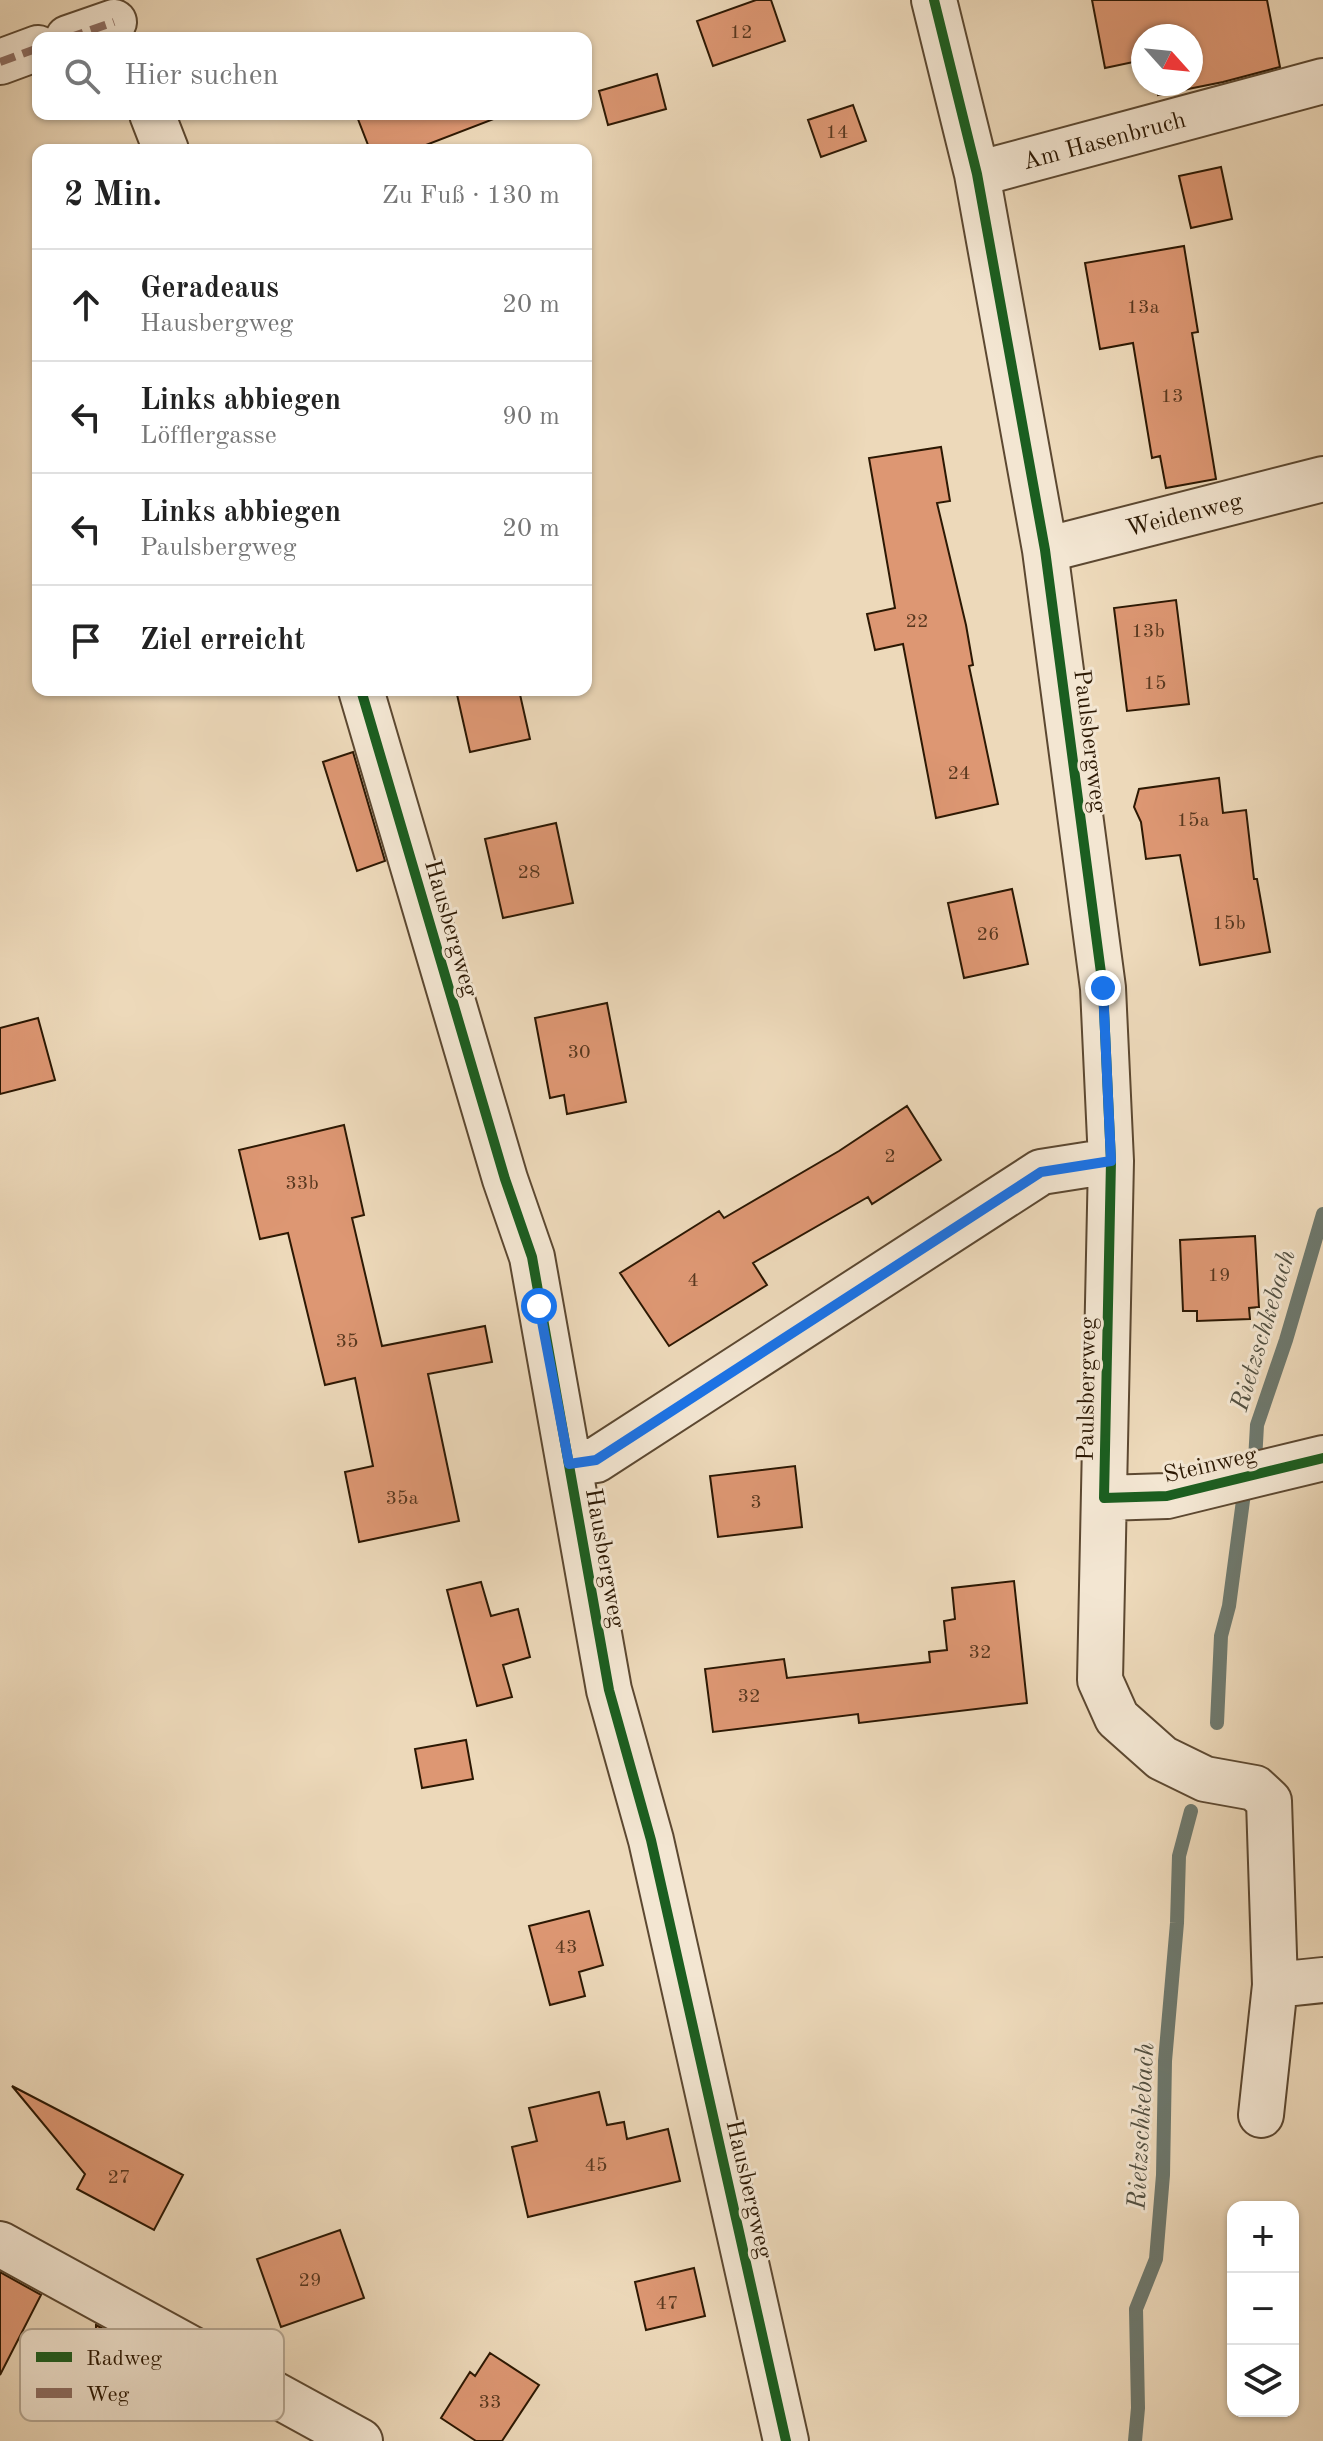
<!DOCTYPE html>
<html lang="de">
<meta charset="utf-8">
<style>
:root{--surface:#fff;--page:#f2f2f2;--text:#222;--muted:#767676;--line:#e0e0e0}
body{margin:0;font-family:"Old Standard TT",serif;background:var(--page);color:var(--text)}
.controls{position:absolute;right:24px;bottom:24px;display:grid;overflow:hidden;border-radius:16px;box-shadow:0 2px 6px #0004}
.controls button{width:72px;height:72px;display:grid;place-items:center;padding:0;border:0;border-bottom:2px solid var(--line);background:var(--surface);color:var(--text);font:40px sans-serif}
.compass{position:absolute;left:1131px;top:24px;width:72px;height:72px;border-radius:50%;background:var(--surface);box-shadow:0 2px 6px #0004;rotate:117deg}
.stop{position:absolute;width:24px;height:24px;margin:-18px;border:6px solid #1a73e8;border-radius:50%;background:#fff}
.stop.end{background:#1a73e8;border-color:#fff;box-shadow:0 2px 8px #0008}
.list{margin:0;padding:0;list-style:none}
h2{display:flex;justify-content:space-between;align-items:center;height:104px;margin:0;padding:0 32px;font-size:34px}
h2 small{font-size:26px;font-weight:400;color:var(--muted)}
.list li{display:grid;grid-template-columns:52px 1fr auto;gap:24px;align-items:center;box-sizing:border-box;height:112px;padding:0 32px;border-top:2px solid var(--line)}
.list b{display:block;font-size:30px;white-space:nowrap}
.list p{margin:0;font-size:26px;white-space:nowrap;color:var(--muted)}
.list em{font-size:26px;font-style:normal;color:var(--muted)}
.icon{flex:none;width:44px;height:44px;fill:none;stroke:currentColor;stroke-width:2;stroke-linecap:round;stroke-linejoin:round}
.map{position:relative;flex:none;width:1323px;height:2441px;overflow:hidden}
.search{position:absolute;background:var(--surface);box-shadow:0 2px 6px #0004;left:32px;top:32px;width:560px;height:88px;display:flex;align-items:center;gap:20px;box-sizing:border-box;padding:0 28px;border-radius:16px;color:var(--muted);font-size:30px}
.panel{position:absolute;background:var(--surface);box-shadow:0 2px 6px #0004;left:32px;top:144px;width:560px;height:552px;border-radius:16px}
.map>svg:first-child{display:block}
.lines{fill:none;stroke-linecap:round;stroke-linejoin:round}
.stream{stroke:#6e796e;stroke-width:14}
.building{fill:#dd9773;stroke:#2c1803;stroke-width:2}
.minor-casing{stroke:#5c4831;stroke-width:48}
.minor{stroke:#f3e6d2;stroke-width:44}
.quiet{stroke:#8d6e63;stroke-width:8;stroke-dasharray:16 8;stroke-linecap:butt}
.cycleway-casing{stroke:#f3e6d2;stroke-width:15}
.cycleway{stroke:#1b5e20;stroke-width:10}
.route{stroke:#1a73e8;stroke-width:10}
.labels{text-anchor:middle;stroke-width:6;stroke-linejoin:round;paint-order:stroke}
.number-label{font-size:20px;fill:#58381f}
.street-label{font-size:24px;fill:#2c1803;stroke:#f3e6d2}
.water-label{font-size:26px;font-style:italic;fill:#525041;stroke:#f3e6d2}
.key{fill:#f3e6d2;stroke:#b7a894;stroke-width:2}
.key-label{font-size:22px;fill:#2c1803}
</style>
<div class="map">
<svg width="1323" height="2441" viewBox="0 0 1323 2441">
<rect width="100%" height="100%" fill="#edd9ba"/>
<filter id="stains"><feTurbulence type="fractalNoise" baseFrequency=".0025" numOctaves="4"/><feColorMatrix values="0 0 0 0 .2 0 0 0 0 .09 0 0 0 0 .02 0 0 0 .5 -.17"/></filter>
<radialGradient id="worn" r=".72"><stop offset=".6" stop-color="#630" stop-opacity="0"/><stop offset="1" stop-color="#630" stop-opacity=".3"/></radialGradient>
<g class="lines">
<path class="stream" d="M 1255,1461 L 1257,1425 L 1286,1340 L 1323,1214
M 1217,1723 L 1221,1636 L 1229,1606 L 1244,1493
M 1135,2441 L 1138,2408 L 1136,2309 L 1156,2259 L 1163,2175 L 1165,2061 L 1177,1923 L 1179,1856 L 1191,1811"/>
</g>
<path class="building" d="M 756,0 L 771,0 L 785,41 L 713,66 L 697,21 Z
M 1092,0 L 1267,0 L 1280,67 L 1223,82 L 1158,95 L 1156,84 L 1191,84 L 1191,36 L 1143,36 L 1143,60 L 1105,68 Z
M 657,74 L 666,109 L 608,125 L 599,91 Z
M 853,105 L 866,141 L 821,157 L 808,120 Z
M 356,114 L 498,114 L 499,117 L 413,150 L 370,150 Z
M 1221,167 L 1232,219 L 1191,228 L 1179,176 Z
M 1184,246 L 1198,332 L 1192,333 L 1216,479 L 1166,488 L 1160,456 L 1152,458 L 1133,343 L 1100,349 L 1085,263 Z
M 941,447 L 950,501 L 937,503 L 966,625 L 973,665 L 969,666 L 998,804 L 936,818 L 903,644 L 875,650 L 867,614 L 895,608 L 869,458 Z
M 1176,600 L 1189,704 L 1127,711 L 1114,608 Z
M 456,690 L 519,690 L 530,739 L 470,752 Z
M 353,752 L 385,861 L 357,871 L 323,762 Z
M 1219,778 L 1223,813 L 1246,810 L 1254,879 L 1257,879 L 1270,952 L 1200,965 L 1180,855 L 1146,859 L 1141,822 L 1134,807 L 1139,789 Z
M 556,823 L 573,903 L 503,918 L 485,839 Z
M 1012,889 L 1028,964 L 964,978 L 948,903 Z
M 607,1003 L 626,1102 L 567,1114 L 564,1095 L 550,1098 L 535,1018 Z
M 38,1018 L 55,1080 L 0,1094 L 0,1028 Z
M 907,1106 L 941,1160 L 872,1204 L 868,1197 L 753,1263 L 767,1285 L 669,1346 L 620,1273 L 719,1211 L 724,1218 L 839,1151 Z
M 344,1125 L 364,1215 L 352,1218 L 382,1346 L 485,1326 L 492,1362 L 428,1374 L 459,1521 L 359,1542 L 345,1472 L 373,1466 L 355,1378 L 325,1385 L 288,1233 L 260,1239 L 239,1150 Z
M 1255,1236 L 1259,1307 L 1249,1308 L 1250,1319 L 1197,1321 L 1197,1311 L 1183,1311 L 1180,1240 Z
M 795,1466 L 802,1527 L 718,1537 L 710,1476 Z
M 1014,1581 L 1027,1703 L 859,1723 L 858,1714 L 713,1732 L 705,1669 L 784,1659 L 787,1678 L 930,1662 L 929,1652 L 947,1650 L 944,1621 L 955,1619 L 952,1588 Z
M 481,1582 L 491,1616 L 518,1609 L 530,1657 L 503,1665 L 512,1697 L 477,1706 L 447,1590 Z
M 466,1740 L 473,1779 L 422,1788 L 415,1749 Z
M 589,1911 L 603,1965 L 579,1972 L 585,1996 L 550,2005 L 529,1926 Z
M 12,2086 L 183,2175 L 154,2230 L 77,2189 L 85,2174 Z
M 599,2092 L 607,2125 L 624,2122 L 627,2139 L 668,2129 L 680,2181 L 528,2217 L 512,2147 L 537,2141 L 529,2108 Z
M 340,2230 L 364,2298 L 281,2327 L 257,2259 Z
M 694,2268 L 705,2316 L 646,2330 L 635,2282 Z
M 0,2272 L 41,2295 L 0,2375 Z
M 96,2325 L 138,2348 L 138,2399 L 95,2399 Z
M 490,2353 L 539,2385 L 502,2441 L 476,2441 L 441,2418 L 470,2372 L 475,2376 Z"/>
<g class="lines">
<defs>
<path id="minor" d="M 934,0 L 977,174 L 1045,550 L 1103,988 L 1111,1161 L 1100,1680 L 1117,1718 L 1162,1758 L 1205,1779 L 1255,1788 L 1269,1801 L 1275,1985 L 1323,1980
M 68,38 L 114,22
M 0,62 L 38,48
M 152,114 L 166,150
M 977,174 L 1323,81
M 1045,550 L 1323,479
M 361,690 L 505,1179 L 532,1257 L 609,1690 L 651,1840 L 786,2441
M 569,1464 L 596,1460 L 1041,1172 L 1111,1161
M 1104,1498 L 1167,1496 L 1323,1458
M 1261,2115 L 1275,1985
M 0,2244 L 360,2441"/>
</defs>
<use href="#minor" class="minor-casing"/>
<use href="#minor" class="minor"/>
<path class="quiet" d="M 68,38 L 114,22
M 0,62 L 38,48"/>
<defs>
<path id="cycleway" d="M 934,0 L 977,174 L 1045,550 L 1103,988 L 1111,1161 L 1104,1498 L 1167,1496 L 1323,1458
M 361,690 L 505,1179 L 532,1257 L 609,1690 L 651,1840 L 786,2441"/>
</defs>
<use href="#cycleway" class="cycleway-casing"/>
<use href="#cycleway" class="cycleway"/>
</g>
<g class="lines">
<path class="route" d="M 539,1306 L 569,1464 L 596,1460 L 1041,1172 L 1111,1161 L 1103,988"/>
</g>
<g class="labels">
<g class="number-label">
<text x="741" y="38">12</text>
<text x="837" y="138">14</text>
<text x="1143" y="313">13a</text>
<text x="1172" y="402">13</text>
<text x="917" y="627">22</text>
<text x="1148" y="637">13b</text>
<text x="1155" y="689">15</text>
<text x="959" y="779">24</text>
<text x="1193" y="826">15a</text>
<text x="529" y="878">28</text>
<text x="1229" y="929">15b</text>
<text x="988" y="940">26</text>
<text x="579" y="1058">30</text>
<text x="890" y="1162">2</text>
<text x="302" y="1189">33b</text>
<text x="1219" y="1281">19</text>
<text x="693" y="1286">4</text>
<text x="347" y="1347">35</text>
<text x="402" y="1504">35a</text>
<text x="756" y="1508">3</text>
<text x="980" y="1658">32</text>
<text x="749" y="1702">32</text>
<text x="566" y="1953">43</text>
<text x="596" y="2171">45</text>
<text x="119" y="2183">27</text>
<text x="310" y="2286">29</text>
<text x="667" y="2309">47</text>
<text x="490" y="2408">33</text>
</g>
<g class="street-label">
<text transform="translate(1104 140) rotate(-15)" y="8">Am Hasenbruch</text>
<text transform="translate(1184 514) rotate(-14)" y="8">Weidenweg</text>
<text transform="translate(1091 741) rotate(83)" y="8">Paulsbergweg</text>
<text transform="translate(452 928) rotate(74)" y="8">Hausbergweg</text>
<text transform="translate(1086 1389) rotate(-89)" y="8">Paulsbergweg</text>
<text transform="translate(1210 1464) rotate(-13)" y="8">Steinweg</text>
<text transform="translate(606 1558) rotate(80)" y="8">Hausbergweg</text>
<text transform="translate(750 2189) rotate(77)" y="8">Hausbergweg</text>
</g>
<g class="water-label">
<text transform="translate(1262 1330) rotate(-73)" y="9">Rietzschkebach</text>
<text transform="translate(1140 2126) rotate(-87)" y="9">Rietzschkebach</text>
</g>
</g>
<rect x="20" y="2329" width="264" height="92" rx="12" class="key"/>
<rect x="36" y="2352" width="36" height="10" fill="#1b5e20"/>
<rect x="36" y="2388" width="36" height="10" fill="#8d6e63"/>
<g class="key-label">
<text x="86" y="2365">Radweg</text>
<text x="86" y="2401">Weg</text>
</g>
<rect width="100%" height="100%" filter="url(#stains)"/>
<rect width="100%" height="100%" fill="url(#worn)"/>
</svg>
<div class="controls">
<button>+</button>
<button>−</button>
<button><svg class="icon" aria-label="layers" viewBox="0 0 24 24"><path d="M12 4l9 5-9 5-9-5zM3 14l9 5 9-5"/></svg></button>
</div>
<svg class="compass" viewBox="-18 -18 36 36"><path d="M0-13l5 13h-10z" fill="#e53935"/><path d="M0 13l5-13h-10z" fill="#767676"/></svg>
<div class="stop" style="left:539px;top:1306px"></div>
<div class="stop end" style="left:1103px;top:988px"></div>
<div class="search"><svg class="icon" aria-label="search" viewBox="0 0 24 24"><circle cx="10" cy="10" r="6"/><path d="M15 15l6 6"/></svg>Hier suchen</div>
<section class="panel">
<h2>2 Min.<small>Zu Fuß · 130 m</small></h2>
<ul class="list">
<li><svg class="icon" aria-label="ahead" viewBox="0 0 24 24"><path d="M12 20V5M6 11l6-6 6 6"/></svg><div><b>Geradeaus</b><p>Hausbergweg</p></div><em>20 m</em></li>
<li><svg class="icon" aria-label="left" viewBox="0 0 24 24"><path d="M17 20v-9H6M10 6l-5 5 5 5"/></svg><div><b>Links abbiegen</b><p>Löfflergasse</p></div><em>90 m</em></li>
<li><svg class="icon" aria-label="left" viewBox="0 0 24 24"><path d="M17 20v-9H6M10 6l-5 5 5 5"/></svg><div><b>Links abbiegen</b><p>Paulsbergweg</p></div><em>20 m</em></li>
<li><svg class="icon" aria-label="arrive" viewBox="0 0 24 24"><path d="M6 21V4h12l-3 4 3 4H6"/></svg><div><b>Ziel erreicht</b></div></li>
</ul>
</section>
</div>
